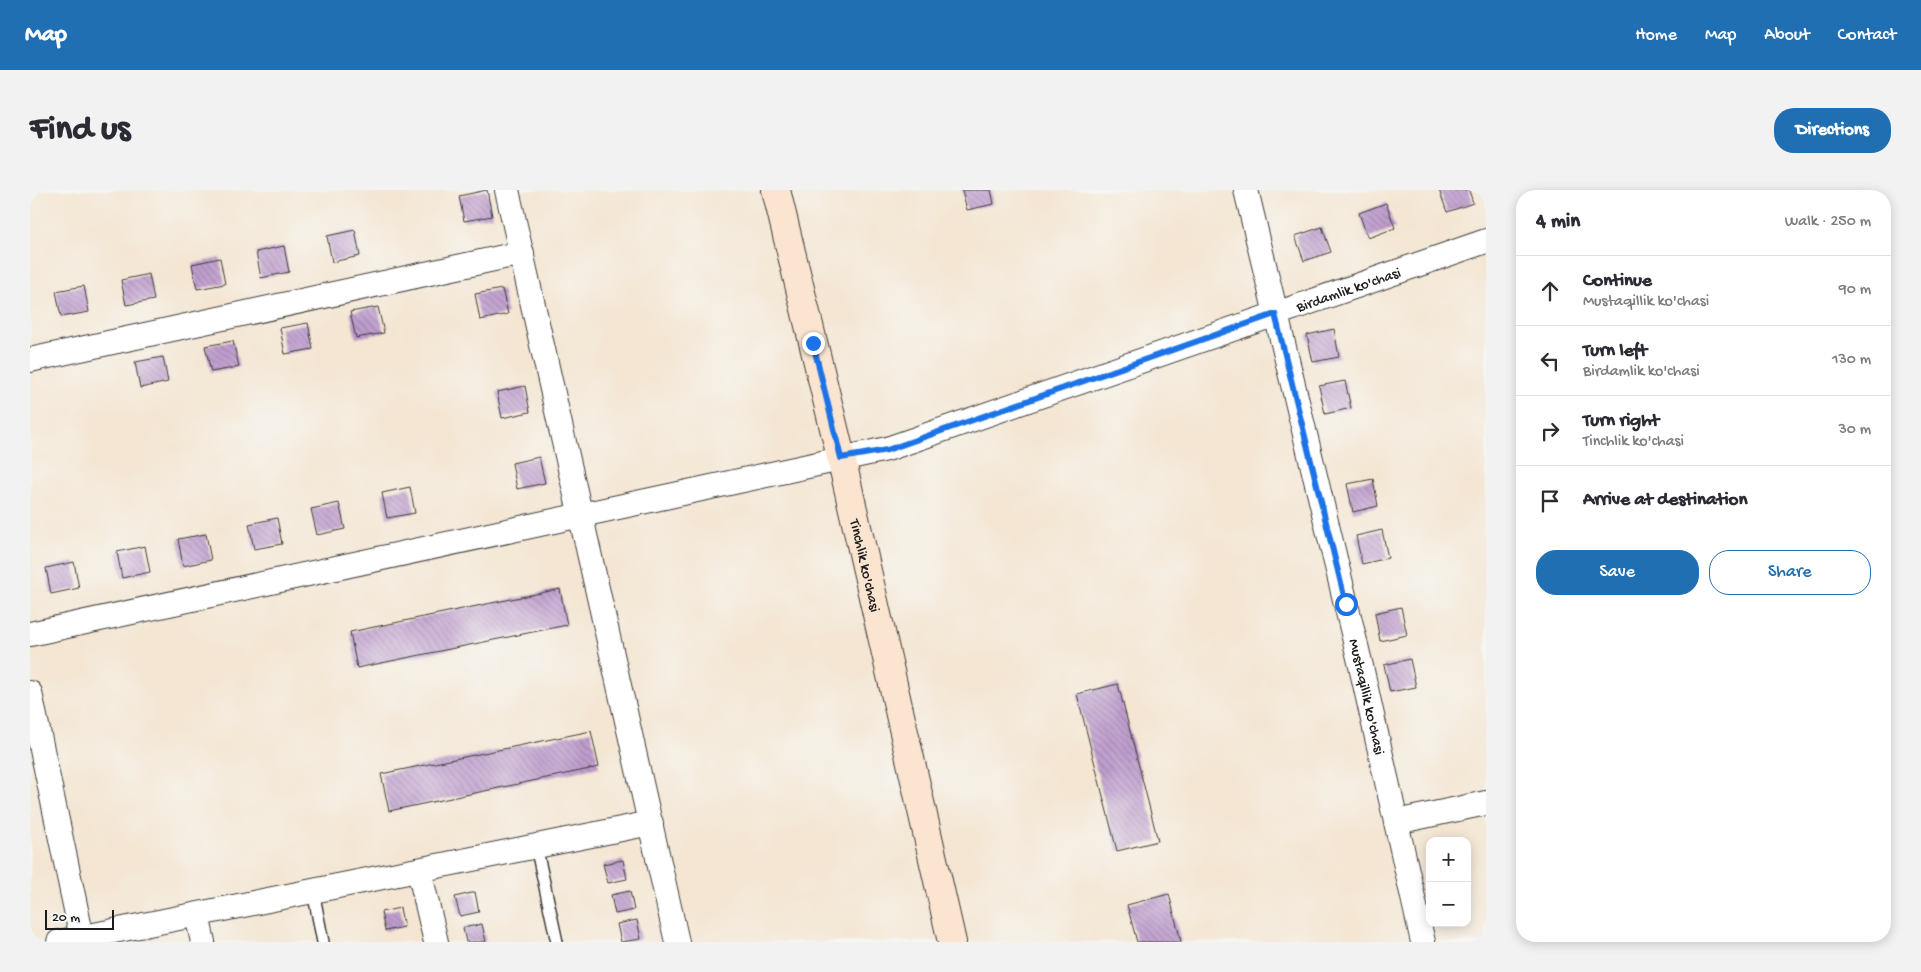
<!DOCTYPE html>
<meta charset="utf-8">
<style>
:root{--surface:#fff;--page:#f2f2f3;--text:#2b2b33;--muted:#7c7c81;--line:#e1e1e2;--accent:#1f6fb2}
body{margin:0;font-family:"Gochi Hand",sans-serif;background:var(--page);color:var(--text)}
.controls{position:absolute;right:15px;bottom:15px;display:grid;overflow:hidden;border-radius:10px;box-shadow:0 2px 12px #0003}
.controls button{width:45px;height:45px;display:grid;place-items:center;padding:0;border:0;border-bottom:1px solid var(--line);background:var(--surface);color:var(--text);font:25px sans-serif}
.scale{position:absolute;left:15px;bottom:12px;width:69px;box-sizing:border-box;padding-left:5px;border:2px solid #1c1c1c;border-top:0;font-size:14px;line-height:18px;white-space:nowrap;color:#1c1c1c;-webkit-text-stroke:4px #f6f6f2;paint-order:stroke}
.stop{position:absolute;width:15px;height:15px;margin:-11px;border:4px solid #1a73e8;border-radius:50%;background:#fff}
.stop.end{background:#1a73e8;border-color:#fff;box-shadow:0 1px 5px #0008}
.list{margin:0;padding:0;list-style:none}
h2{display:flex;justify-content:space-between;align-items:center;height:65px;margin:0;padding:0 20px;font-size:21px}
h2 small{font-size:16px;font-weight:400;color:var(--muted)}
.list li{display:grid;grid-template-columns:32px 1fr auto;gap:15px;align-items:center;box-sizing:border-box;height:70px;padding:0 20px;border-top:1px solid var(--line)}
.list b{display:block;font-size:19px;white-space:nowrap}
.list p{margin:0;font-size:16px;white-space:nowrap;color:var(--muted)}
.list em{font-size:16px;font-style:normal;color:var(--muted)}
.actions{display:flex;gap:10px;padding:15px 20px}
.actions a{flex:1;padding:11px 0;border:1px solid var(--accent);border-radius:20px;text-align:center;font-size:18px;color:var(--accent)}
.actions .main{background:var(--accent);color:#fff}
.icon{flex:none;width:28px;height:28px;fill:none;stroke:currentColor;stroke-width:2;stroke-linecap:round;stroke-linejoin:round}
.map{position:relative;flex:none;width:1456px;height:752px;overflow:hidden;border-radius:20px}
header{display:flex;align-items:center;gap:30px;box-sizing:border-box;height:70px;padding:0 25px;background:var(--accent);color:#fff}
header strong{font-size:24px}
nav{display:flex;gap:28px;margin-inline-start:auto;font-size:18px}
.intro{display:flex;align-items:center;justify-content:space-between;box-sizing:border-box;height:120px;padding:0 30px}
h1{margin:0;font-size:35px}
.button{padding:12px 22px;border-radius:20px;background:var(--accent);color:#fff;font-size:18px;font-weight:700}
main{display:flex;gap:30px;padding:0 30px}
aside{flex:1;background:var(--surface);border-radius:20px;box-shadow:0 2px 12px #0003}
.map>svg:first-child{display:block}
.building{fill:url(#building-back-hatch)}
.lines{fill:none;stroke-linecap:round;stroke-linejoin:round}
.service-casing{stroke:#3c3a37;stroke-width:14}
.minor-casing{stroke:#3c3a37;stroke-width:26}
.secondary-casing{stroke:#3c3a37;stroke-width:30}
.service{stroke:#fff;stroke-width:11}
.minor{stroke:#fff;stroke-width:24}
.secondary{stroke:#fce5d0;stroke-width:28}
.route{stroke:#1a73e8;stroke-width:6}
.labels{text-anchor:middle;stroke-width:4;stroke-linejoin:round;paint-order:stroke}
.street-label{font-size:15px;fill:#1c1c1c;stroke:#f6f6f2}
</style>
<header>
<strong>Map</strong>
<nav><a>Home</a><a>Map</a><a>About</a><a>Contact</a></nav>
</header>
<div class="intro"><h1>Find us</h1><a class="button">Directions</a></div>
<main>
<div class="map">
<svg width="1456" height="752" viewBox="0 0 1456 752">
<defs>
<pattern id="building-back-hatch" width="6" height="6" patternUnits="userSpaceOnUse" patternTransform="scale(1.25)"><rect width="6" height="6" fill="#c09ecf"/><path d="M-1 5l2 2M0 0l6 6M5-1l2 2" fill="none" stroke="#9b80a7"/></pattern>
</defs>
<rect width="100%" height="100%" fill="#f6f6f2"/>
<filter id="ink" filterUnits="userSpaceOnUse"><feTurbulence type="fractalNoise" baseFrequency=".02" numOctaves="2"/><feDisplacementMap in="SourceGraphic" scale="10" xChannelSelector="R" yChannelSelector="G"/><feConvolveMatrix kernelMatrix="1 2 1 2 8 2 1 2 1" color-interpolation-filters="sRGB"/></filter>
<filter id="wash" filterUnits="userSpaceOnUse"><feTurbulence type="fractalNoise" baseFrequency=".0096" numOctaves="4" result="noise"/><feDisplacementMap in="SourceGraphic" scale="20" xChannelSelector="R" yChannelSelector="G"/><feGaussianBlur stdDeviation="1.12" result="paint"/><feColorMatrix in="noise" values="0 0 0 0 0 0 0 0 0 0 0 0 0 0 0 0 0 1.4 0 .05"/><feComposite in="paint" operator="in"/></filter>
<g filter="url(#wash)">
<rect width="100%" height="100%" fill="#f4e6d3"/>
<g id="blocks">
<path class="building" d="M 457,0 L 462,26 L 434,31 L 429,6 Z
M 932,0 L 961,0 L 964,14 L 937,20 Z
M 1409,0 L 1439,0 L 1443,13 L 1417,22 Z
M 1356,13 L 1365,38 L 1338,48 L 1329,23 Z
M 1292,37 L 1301,62 L 1274,71 L 1265,46 Z
M 325,40 L 330,66 L 302,72 L 297,46 Z
M 254,56 L 259,82 L 231,88 L 226,62 Z
M 190,68 L 195,94 L 167,99 L 162,74 Z
M 119,84 L 124,110 L 96,115 L 91,90 Z
M 54,96 L 59,122 L 31,127 L 26,101 Z
M 472,99 L 478,124 L 450,130 L 445,104 Z
M 348,117 L 354,143 L 326,148 L 320,122 Z
M 278,133 L 283,159 L 255,164 L 250,138 Z
M 1304,139 L 1309,167 L 1283,172 L 1277,145 Z
M 203,151 L 209,177 L 181,182 L 175,156 Z
M 133,167 L 138,192 L 110,198 L 105,172 Z
M 1315,191 L 1321,218 L 1295,224 L 1289,196 Z
M 495,196 L 500,222 L 472,228 L 467,202 Z
M 509,267 L 515,293 L 487,299 L 482,273 Z
M 1343,289 L 1348,316 L 1323,322 L 1317,294 Z
M 380,297 L 385,323 L 357,328 L 352,303 Z
M 309,313 L 315,339 L 287,345 L 281,319 Z
M 247,328 L 252,354 L 224,359 L 219,334 Z
M 1352,340 L 1358,368 L 1332,374 L 1326,346 Z
M 176,344 L 181,370 L 153,376 L 148,349 Z
M 115,356 L 120,382 L 92,388 L 87,362 Z
M 44,372 L 49,398 L 21,404 L 16,378 Z
M 530,399 L 537,435 L 327,478 L 320,442 Z
M 1371,417 L 1377,445 L 1350,451 L 1345,423 Z
M 1380,469 L 1386,497 L 1360,502 L 1354,475 Z
M 1088,494 L 1128,651 L 1087,661 L 1047,504 Z
M 561,541 L 569,577 L 359,621 L 351,584 Z
M 593,670 L 597,689 L 578,693 L 573,674 Z
M 600,701 L 604,720 L 585,724 L 581,705 Z
M 445,702 L 449,722 L 430,726 L 425,707 Z
M 1139,704 L 1151,752 L 1107,752 L 1097,715 Z
M 370,718 L 374,737 L 355,741 L 351,722 Z
M 607,730 L 611,749 L 591,752 L 587,734 Z
M 452,734 L 456,752 L 436,752 L 433,738 Z"/>
</g>
</g>
<g filter="url(#ink)">
<use href="#blocks" fill-opacity="0" stroke="#3c3a37" stroke-width="1"/>
<g class="lines">
<defs>
<path id="service" d="M 506,656 L 527,752
M 283,701 L 293,752"/>
<g id="minor">
<path d="M 477,0 L 647,752"/>
<path id="s1" d="M 1216,0 L 1330,472 L 1393,752"/>
<path d="M 0,170 L 492,63"/>
<path id="s2" d="M 0,444 L 857,259 L 1456,51"/>
<path d="M 0,503 L 52,748"/>
<path d="M 1366,632 L 1456,613"/>
<path d="M 389,680 L 406,752"/>
<path d="M 167,725 L 173,752"/>
<path d="M 29,752 L 621,633"/>
</g>
<g id="secondary">
<path id="s3" d="M 746,0 L 811,267 L 922,752"/>
</g>
</defs>
<use href="#service" class="service-casing"/>
<use href="#minor" class="minor-casing"/>
<use href="#secondary" class="secondary-casing"/>
<use href="#service" class="service"/>
<use href="#minor" class="minor"/>
<use href="#secondary" class="secondary"/>
</g>
</g>
<g class="lines" filter="url(#ink)">
<path class="route" d="M 783,153 L 811,268 L 857,260 L 1245,124 L 1316,414"/>
</g>
<g class="labels">
<g class="street-label">
<text dy="5" stroke="none"><textPath href="#s2" startOffset="1365">Birdamlik ko'chasi</textPath></text>
<text dy="5" stroke="none"><textPath href="#s3" startOffset="386">Tinchlik ko'chasi</textPath></text>
<text dy="5" stroke="none"><textPath href="#s1" startOffset="521">Mustaqillik ko'chasi</textPath></text>
</g>
</g>
</svg>
<div class="controls">
<button>+</button>
<button>−</button>
</div>
<div class="scale">20 m</div>
<div class="stop" style="left:1316px;top:414px"></div>
<div class="stop end" style="left:783px;top:153px"></div>
</div>
<aside>
<h2>4 min<small>Walk · 250 m</small></h2>
<ul class="list">
<li><svg class="icon" aria-label="ahead" viewBox="0 0 24 24"><path d="M12 20V5M6 11l6-6 6 6"/></svg><div><b>Continue</b><p>Mustaqillik ko'chasi</p></div><em>90 m</em></li>
<li><svg class="icon" aria-label="left" viewBox="0 0 24 24"><path d="M17 20v-9H6M10 6l-5 5 5 5"/></svg><div><b>Turn left</b><p>Birdamlik ko'chasi</p></div><em>130 m</em></li>
<li><svg class="icon" aria-label="right" viewBox="0 0 24 24"><path d="M7 20v-9h11M14 6l5 5-5 5"/></svg><div><b>Turn right</b><p>Tinchlik ko'chasi</p></div><em>30 m</em></li>
<li><svg class="icon" aria-label="arrive" viewBox="0 0 24 24"><path d="M6 21V4h12l-3 4 3 4H6"/></svg><div><b>Arrive at destination</b></div></li>
</ul>
<div class="actions"><a class="main">Save</a><a>Share</a></div>
</aside>
</main>
